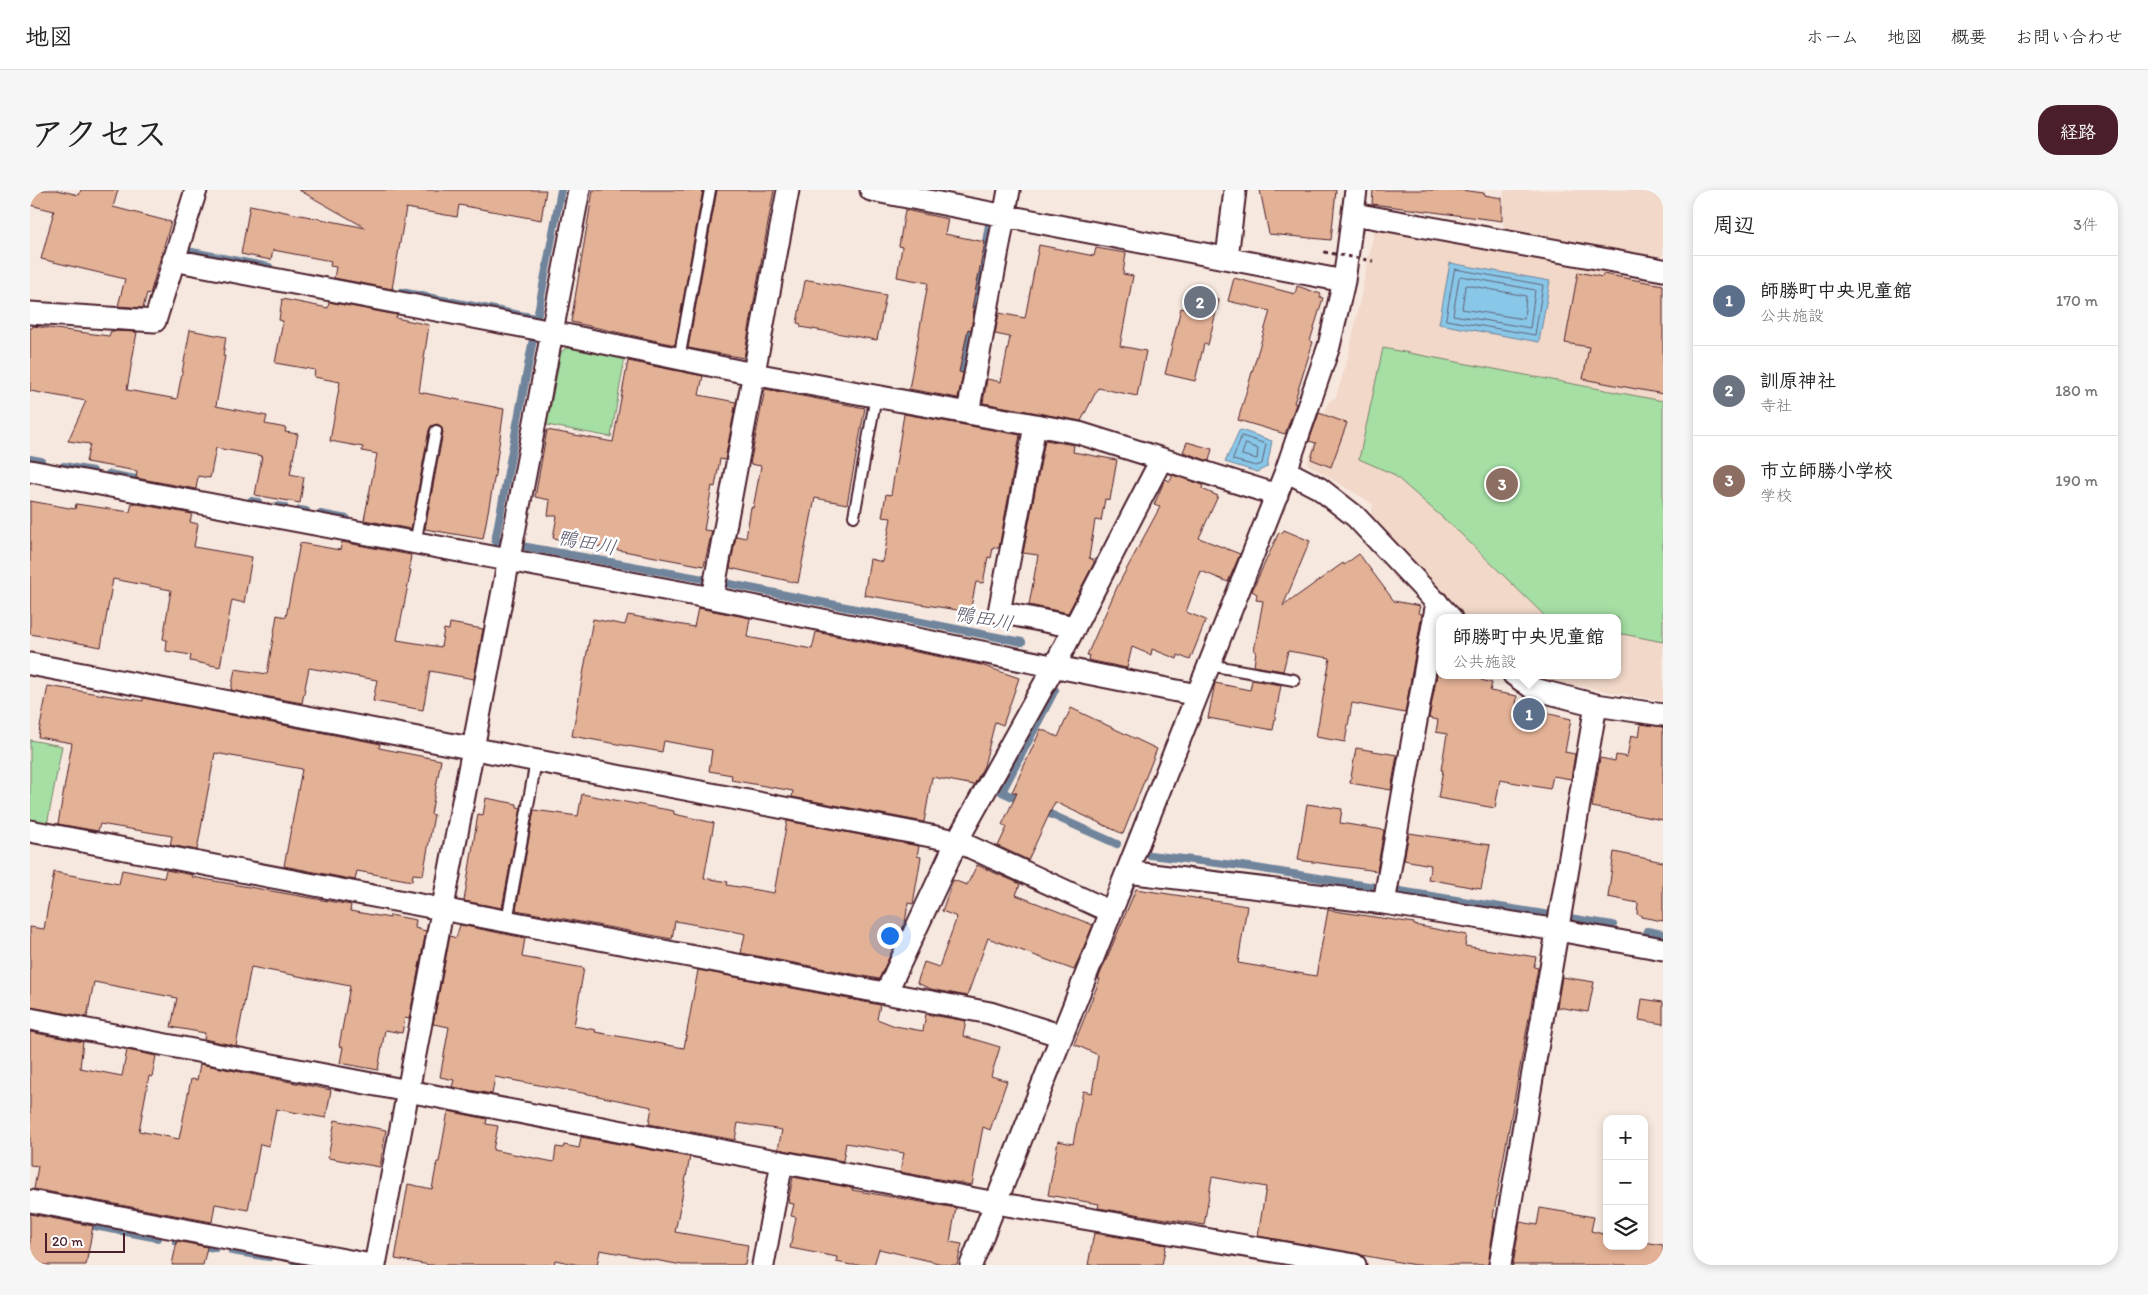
<!DOCTYPE html>
<html lang="ja">
<meta charset="utf-8">
<style>
:root{--surface:#fff;--page:#f6f6f6;--text:#222;--muted:#767676;--line:#e0e0e0;--accent:#4a1f2b}
body{margin:0;font-family:Itim,"Klee One",sans-serif;background:var(--page);color:var(--text)}
.controls{position:absolute;right:15px;bottom:15px;display:grid;overflow:hidden;border-radius:10px;box-shadow:0 2px 8px #0003}
.controls button{width:45px;height:45px;display:grid;place-items:center;padding:0;border:0;border-bottom:1px solid var(--line);background:var(--surface);color:var(--text);font:25px sans-serif}
.scale{position:absolute;left:15px;bottom:12px;width:80px;box-sizing:border-box;padding-left:5px;border:2px solid #4a1f2b;border-top:0;font-size:14px;line-height:18px;white-space:nowrap;color:#4a1f2b;-webkit-text-stroke:4px #fff;paint-order:stroke}
.you{position:absolute;left:859px;top:745px;width:18px;height:18px;margin:-12px;border:4px solid #fff;border-radius:50%;background:#1a73e8;box-shadow:0 0 0 8px #1a73e833}
.badge{display:grid;place-items:center;width:32px;height:32px;border-radius:50%;background:var(--accent);color:#fff;font-size:16px;font-weight:700}
.pin{position:absolute;translate:-50% -50%;border:2px solid #fff;box-shadow:0 1px 5px #0006}
.popup{position:absolute;left:1406px;top:424px;width:185px;height:65px;box-sizing:border-box;display:grid;place-content:center;border-radius:10px;background:var(--surface);filter:drop-shadow(0 1px 4px #0005);font-size:16px;white-space:nowrap;color:var(--muted)}
.popup b{font-size:19px;color:var(--text)}
.popup::after{content:'';position:absolute;left:50%;top:100%;margin-left:-10px;border:10px solid transparent;border-top-color:var(--surface)}
.list{margin:0;padding:0;list-style:none}
h2{display:flex;justify-content:space-between;align-items:center;height:65px;margin:0;padding:0 20px;font-size:21px}
h2 small{font-size:16px;font-weight:400;color:var(--muted)}
.list li{display:grid;grid-template-columns:32px 1fr auto;gap:15px;align-items:center;box-sizing:border-box;height:90px;padding:0 20px;border-top:1px solid var(--line)}
.list b{display:block;font-size:19px;white-space:nowrap}
.list p{margin:0;font-size:16px;white-space:nowrap;color:var(--muted)}
.list em{font-size:16px;font-style:normal;color:var(--muted)}
.icon{flex:none;width:28px;height:28px;fill:none;stroke:currentColor;stroke-width:2;stroke-linecap:round;stroke-linejoin:round}
.map{position:relative;flex:none;width:1633px;height:1075px;overflow:hidden;border-radius:20px}
header{display:flex;align-items:center;gap:30px;box-sizing:border-box;height:70px;padding:0 25px;background:var(--surface);border-bottom:1px solid var(--line)}
header strong{font-size:24px}
nav{display:flex;gap:28px;margin-inline-start:auto;font-size:18px}
.intro{display:flex;align-items:center;justify-content:space-between;box-sizing:border-box;height:120px;padding:0 30px}
h1{margin:0;font-size:35px}
.button{padding:12px 22px;border-radius:20px;background:var(--accent);color:#fff;font-size:18px;font-weight:700}
main{display:flex;gap:30px;padding:0 30px}
aside{flex:1;background:var(--surface);border-radius:20px;box-shadow:0 2px 8px #0003}
.map>svg:first-child{display:block}
.built{fill:#f1d8c9}
.green{fill:#a5dfa4;stroke:#787f68}
.water{fill:#88c7e8;stroke:#6f849c}
.lines{fill:none;stroke-linecap:round;stroke-linejoin:round}
.shore{stroke:#636277;stroke-width:1}
.stream{stroke:#6f849c;stroke-width:8}
.building{fill:#e3b195;stroke:#4a1f2b}
.service-casing{stroke:#4a1f2b;stroke-width:14}
.minor-casing{stroke:#4a1f2b;stroke-width:25}
.service{stroke:#fff;stroke-width:10}
.minor{stroke:#fff;stroke-width:21}
.path-bridge{stroke:#4a1f2b;stroke-width:3;stroke-dasharray:4 4;stroke-linecap:butt}
.labels{text-anchor:middle;stroke-width:5;stroke-linejoin:round;paint-order:stroke}
.water-label{font-size:20px;font-style:italic;fill:#605a6d;stroke:#fff}
</style>
<header>
<strong>地図</strong>
<nav><a>ホーム</a><a>地図</a><a>概要</a><a>お問い合わせ</a></nav>
</header>
<div class="intro"><h1>アクセス</h1><a class="button">経路</a></div>
<main>
<div class="map">
<svg width="1633" height="1075" viewBox="0 0 1633 1075">
<rect width="100%" height="100%" fill="#f7e8df"/>
<filter id="ink" filterUnits="userSpaceOnUse"><feTurbulence type="fractalNoise" baseFrequency=".02" numOctaves="2"/><feDisplacementMap in="SourceGraphic" scale="10" xChannelSelector="R" yChannelSelector="G"/><feConvolveMatrix kernelMatrix="1 2 1 2 8 2 1 2 1" color-interpolation-filters="sRGB"/></filter>
<g filter="url(#ink)">
<path class="built" d="M 1474,0 L 1633,0 L 1633,72 L 1473,43 Z
M 1345,37 L 1633,90 L 1633,511 L 1518,491 L 1498,485 L 1588,485 L 1588,428 L 1435,428 L 1341,325 L 1343,314 L 1277,274 L 1298,212 L 1306,207 L 1318,167 Z"/>
<path class="green" d="M 539,156 L 595,167 L 581,247 L 517,235 L 531,162 Z
M 1353,158 L 1633,211 L 1633,452 L 1588,443 L 1588,428 L 1517,428 L 1430,343 L 1363,284 L 1329,269 Z
M 0,550 L 32,556 L 17,635 L 0,631 Z"/>
<path class="water" d="M 1420,73 L 1520,91 L 1509,152 L 1409,134 Z
M 1211,240 L 1242,251 L 1237,277 L 1227,282 L 1195,272 L 1209,241 Z"/>
<g class="lines">
<path class="shore" d="M 1425,79 L 1513,95 L 1505,145 L 1416,130 Z
M 1431,86 L 1505,100 L 1500,138 L 1423,125 L 1429,88 Z
M 1437,95 L 1496,106 L 1494,129 L 1432,119 L 1435,97 Z
M 1212,246 L 1236,254 L 1232,274 L 1226,276 L 1203,270 Z
M 1216,254 L 1228,259 L 1227,269 L 1212,265 Z"/>
<path class="stream" d="M 531,0 L 465,351 L 690,392 L 992,452
M 157,61 L 239,77
M 340,96 L 360,100
M 371,102 L 506,128
M 931,191 L 959,35
M 0,269 L 11,271
M 34,276 L 63,281
M 79,284 L 127,293
M 221,311 L 228,312
M 248,316 L 254,317
M 270,320 L 276,321
M 291,324 L 317,329
M 339,333 L 352,336
M 359,337 L 367,339
M 994,612 L 972,602 L 1025,500
M 1011,620 L 1087,654
M 1120,665 L 1220,677 L 1583,735
M 1617,741 L 1633,744
M 22,1028 L 128,1048
M 146,1051 L 185,1058
M 202,1061 L 239,1067
M 265,1072 L 281,1075"/>
</g>
<path class="building" d="M 0,0 L 27,0 L 49,5 L 51,0 L 88,0 L 83,17 L 141,32 L 120,104 L 117,103 L 113,118 L 88,116 L 95,89 L 11,69 L 24,21 L 0,15 Z
M 269,0 L 516,0 L 511,30 L 429,15 L 427,27 L 376,18 L 362,99 L 304,88 L 306,77 L 300,76 L 301,71 L 243,60 L 241,70 L 211,64 L 220,15 L 336,38 Z
M 563,0 L 673,0 L 645,155 L 541,132 Z
M 687,0 L 744,0 L 714,168 L 658,158 Z
M 1230,0 L 1306,0 L 1301,50 L 1239,44 Z
M 1343,0 L 1431,0 L 1454,3 L 1454,5 L 1472,8 L 1472,31 L 1342,14 Z
M 875,20 L 918,29 L 915,44 L 955,52 L 942,118 L 944,119 L 941,140 L 938,139 L 929,182 L 933,183 L 928,208 L 879,199 L 898,93 L 867,87 L 872,57 L 869,56 Z
M 1009,55 L 1064,66 L 1066,58 L 1096,63 L 1093,84 L 1103,86 L 1090,156 L 1116,161 L 1107,206 L 1068,198 L 1051,231 L 953,213 L 957,189 L 971,192 L 980,147 L 965,144 L 969,123 L 995,128 Z
M 1548,82 L 1572,87 L 1573,84 L 1633,95 L 1633,204 L 1553,189 L 1559,157 L 1535,153 Z
M 1204,88 L 1265,104 L 1267,96 L 1291,104 L 1290,107 L 1293,108 L 1280,151 L 1283,152 L 1264,213 L 1266,214 L 1255,244 L 1208,230 L 1240,121 L 1198,111 Z
M 779,90 L 856,105 L 847,150 L 770,137 L 771,134 L 767,133 L 775,91 Z
M 1166,104 L 1189,110 L 1178,155 L 1174,154 L 1165,191 L 1135,184 L 1151,118 L 1162,121 Z
M 252,109 L 298,118 L 299,112 L 367,125 L 366,128 L 399,135 L 389,202 L 474,219 L 465,284 L 453,349 L 395,339 L 413,242 L 411,236 L 407,234 L 401,236 L 399,240 L 381,339 L 334,330 L 347,264 L 332,261 L 333,257 L 300,251 L 310,192 L 284,187 L 285,180 L 245,173 L 253,131 L 249,130 Z
M 3,136 L 79,146 L 81,141 L 107,142 L 97,200 L 147,209 L 160,140 L 196,147 L 193,166 L 195,166 L 186,216 L 237,226 L 235,234 L 256,238 L 255,242 L 268,244 L 260,284 L 274,287 L 270,313 L 225,305 L 232,266 L 186,258 L 180,288 L 168,286 L 166,299 L 106,288 L 107,281 L 56,272 L 60,254 L 38,251 L 56,211 L 0,201 L 0,138 L 2,138 Z
M 598,171 L 673,186 L 669,205 L 706,212 L 695,270 L 690,269 L 685,297 L 682,296 L 674,340 L 682,341 L 674,376 L 523,348 L 527,326 L 518,326 L 520,310 L 505,307 L 517,240 L 583,252 Z
M 735,199 L 835,218 L 817,314 L 785,308 L 768,393 L 700,378 L 706,346 L 716,348 L 721,317 L 723,318 L 731,276 L 720,274 Z
M 1289,223 L 1317,233 L 1301,277 L 1281,269 L 1286,253 L 1279,251 Z
M 874,224 L 990,245 L 969,358 L 963,358 L 961,368 L 958,367 L 953,393 L 946,392 L 940,422 L 834,405 L 840,369 L 853,372 L 861,328 L 852,327 L 856,304 L 861,305 Z
M 1015,250 L 1044,255 L 1043,262 L 1087,270 L 1080,310 L 1075,309 L 1071,331 L 1065,330 L 1059,368 L 1064,370 L 1064,373 L 1038,423 L 999,415 L 1008,365 L 993,363 Z
M 1157,252 L 1182,259 L 1179,271 L 1153,262 Z
M 1143,285 L 1173,295 L 1172,299 L 1188,306 L 1169,348 L 1210,364 L 1198,392 L 1171,381 L 1156,422 L 1176,430 L 1160,470 L 1148,465 L 1147,469 L 1122,459 L 1121,465 L 1102,457 L 1097,478 L 1058,470 L 1059,465 L 1057,465 L 1088,395 L 1130,317 L 1124,315 L 1135,289 L 1140,291 Z
M 0,311 L 45,319 L 46,314 L 100,322 L 102,313 L 162,324 L 160,332 L 168,334 L 164,357 L 222,367 L 214,413 L 202,410 L 190,477 L 160,471 L 161,465 L 136,461 L 137,450 L 133,449 L 141,400 L 83,389 L 71,457 L 0,444 Z
M 1254,340 L 1280,351 L 1253,416 L 1313,373 L 1314,375 L 1329,364 L 1364,411 L 1390,416 L 1388,423 L 1392,424 L 1375,523 L 1322,513 L 1315,552 L 1286,547 L 1300,468 L 1258,461 L 1253,481 L 1224,476 L 1226,461 L 1224,461 L 1233,411 L 1226,410 L 1227,404 L 1222,401 L 1249,342 L 1252,343 Z
M 312,352 L 381,365 L 379,379 L 381,380 L 367,450 L 411,457 L 414,439 L 419,440 L 420,433 L 453,439 L 444,489 L 400,481 L 393,520 L 343,511 L 347,490 L 279,478 L 272,513 L 201,500 L 205,479 L 237,484 L 247,425 L 256,427 L 270,353 L 310,360 Z
M 668,418 L 720,428 L 717,447 L 782,459 L 786,442 L 951,475 L 989,488 L 973,535 L 965,532 L 954,576 L 944,595 L 902,587 L 894,632 L 762,607 L 763,601 L 701,590 L 702,585 L 679,581 L 682,560 L 634,551 L 632,562 L 542,546 L 563,429 L 595,435 L 598,425 L 664,437 Z
M 1410,468 L 1410,485 L 1452,485 L 1451,490 L 1462,493 L 1460,501 L 1487,506 L 1486,516 L 1541,529 L 1535,562 L 1545,564 L 1541,589 L 1523,586 L 1520,599 L 1470,590 L 1465,618 L 1408,608 L 1413,580 L 1411,580 L 1417,544 L 1406,542 L 1408,530 L 1399,528 Z
M 1222,490 L 1251,495 L 1243,540 L 1178,528 L 1185,493 L 1220,500 Z
M 18,496 L 113,511 L 113,508 L 346,553 L 350,554 L 349,558 L 411,570 L 401,624 L 404,625 L 393,685 L 383,684 L 382,691 L 327,681 L 325,690 L 254,676 L 272,579 L 185,563 L 167,660 L 140,655 L 142,646 L 70,634 L 68,641 L 28,634 L 42,553 L 8,547 Z
M 1041,518 L 1127,559 L 1093,644 L 1025,612 L 998,670 L 968,656 L 977,637 L 972,635 L 987,603 L 982,602 L 1011,539 L 1028,547 Z
M 1611,534 L 1633,537 L 1633,630 L 1562,617 L 1570,568 L 1585,571 L 1586,565 L 1597,567 L 1601,545 L 1609,547 Z
M 1326,558 L 1367,565 L 1361,600 L 1320,593 Z
M 552,604 L 644,621 L 644,624 L 684,633 L 674,688 L 698,692 L 697,695 L 744,703 L 757,631 L 889,656 L 887,666 L 891,667 L 883,714 L 878,713 L 875,733 L 849,789 L 711,763 L 715,744 L 712,743 L 645,731 L 642,749 L 486,720 L 504,620 L 548,626 Z
M 456,608 L 487,614 L 487,617 L 491,618 L 472,718 L 434,711 L 448,624 L 453,625 Z
M 1277,614 L 1312,619 L 1310,633 L 1354,640 L 1347,681 L 1268,670 Z
M 1379,643 L 1460,655 L 1451,699 L 1398,689 L 1401,675 L 1374,670 Z
M 1584,662 L 1633,672 L 1633,731 L 1611,727 L 1611,725 L 1607,724 L 1608,713 L 1578,707 Z
M 947,675 L 988,693 L 990,695 L 986,705 L 1063,735 L 1044,780 L 958,748 L 937,806 L 901,799 L 887,793 L 894,772 L 909,777 L 927,727 L 912,721 L 923,690 L 937,695 Z
M 92,680 L 134,688 L 136,680 L 163,685 L 162,687 L 321,715 L 320,721 L 360,728 L 360,725 L 386,730 L 385,738 L 396,741 L 379,829 L 375,828 L 372,843 L 355,840 L 348,880 L 310,873 L 313,857 L 309,856 L 320,796 L 221,777 L 206,856 L 174,849 L 175,843 L 141,837 L 147,808 L 64,792 L 57,827 L 0,817 L 0,737 L 14,739 L 24,682 L 89,694 Z
M 1106,699 L 1217,716 L 1208,773 L 1286,786 L 1298,720 L 1384,733 L 1384,735 L 1437,745 L 1435,756 L 1506,767 L 1504,777 L 1508,778 L 1463,1027 L 1465,1028 L 1458,1075 L 1385,1075 L 1228,1046 L 1236,997 L 1182,987 L 1174,1035 L 1068,1018 L 1069,1014 L 1018,1005 L 1028,951 L 1043,954 L 1053,901 L 1062,903 L 1068,865 L 1044,854 L 1070,789 L 1068,789 Z
M 430,735 L 495,748 L 492,767 L 554,778 L 544,836 L 566,840 L 565,842 L 654,858 L 668,780 L 850,815 L 847,829 L 865,836 L 893,841 L 896,824 L 936,831 L 933,846 L 970,857 L 961,886 L 977,891 L 960,940 L 953,937 L 942,995 L 870,982 L 874,963 L 816,953 L 813,971 L 748,959 L 752,940 L 708,933 L 705,950 L 619,934 L 622,917 L 558,904 L 465,887 L 462,904 L 422,897 L 424,890 L 410,887 L 419,837 L 403,834 L 420,746 L 426,748 Z
M 1532,787 L 1564,792 L 1558,822 L 1527,817 Z
M 1612,809 L 1633,812 L 1633,834 L 1609,830 Z
M 0,842 L 53,852 L 50,878 L 92,886 L 97,860 L 126,866 L 122,887 L 119,886 L 109,941 L 149,949 L 161,889 L 167,890 L 170,874 L 301,900 L 296,928 L 246,919 L 239,956 L 230,954 L 218,1020 L 185,1014 L 182,1032 L 4,999 L 8,976 L 0,975 Z
M 418,921 L 457,929 L 456,934 L 468,936 L 463,960 L 524,972 L 526,957 L 533,958 L 534,955 L 549,958 L 551,947 L 660,967 L 645,1042 L 718,1055 L 715,1075 L 652,1075 L 570,1060 L 567,1075 L 549,1075 L 525,1070 L 524,1075 L 400,1075 L 365,1069 L 378,994 L 402,999 L 407,972 L 409,972 Z
M 305,930 L 356,940 L 350,977 L 298,968 Z
M 763,987 L 823,998 L 822,1000 L 926,1018 L 920,1052 L 932,1054 L 927,1075 L 917,1075 L 849,1059 L 844,1075 L 821,1075 L 806,1072 L 807,1067 L 760,1058 L 766,1027 L 761,1026 L 764,1014 L 758,1013 Z
M 1510,1018 L 1564,1027 L 1561,1041 L 1577,1045 L 1577,1056 L 1614,1056 L 1614,1052 L 1633,1055 L 1633,1075 L 1483,1075 L 1490,1032 L 1507,1035 Z
M 0,1024 L 63,1036 L 56,1075 L 0,1075 Z
M 1064,1043 L 1136,1055 L 1132,1075 L 1058,1075 Z
M 147,1051 L 177,1057 L 173,1075 L 142,1075 Z"/>
<g class="lines">
<defs>
<path id="service" d="M 649,169 L 680,0
M 824,326 L 846,206
M 385,354 L 406,241
M 1179,475 L 1264,490
M 477,731 L 506,571"/>
<path id="minor" d="M 841,0 L 1314,91
M 1324,24 L 1633,80
M 1197,68 L 1205,0
M 143,70 L 507,139 L 723,184 L 1049,243 L 1247,305
M 0,123 L 125,131 L 166,0
M 938,223 L 979,0
M 1005,236 L 969,422 L 1045,437
M 0,281 L 682,408 L 1167,505
M 1256,281 L 1289,298 L 1326,327 L 1421,428
M 682,408 L 758,0
M 0,474 L 927,651 L 1081,722
M 1484,485 L 1504,499 L 1566,515 L 1633,525
M 0,641 L 960,823 L 1032,846
M 1097,682 L 1354,713 L 1528,740 L 1633,759
M 1354,713 L 1407,412
M 856,803 L 927,651 L 1025,475 L 1131,270
M 0,829 L 966,1013 L 1325,1075
M 0,1011 L 341,1075
M 345,1075 L 549,0
M 733,1075 L 752,972
M 941,1075 L 1256,281 L 1299,156 L 1314,91 L 1326,0
M 1470,1075 L 1566,515"/>
</defs>
<use href="#service" class="service-casing"/>
<use href="#minor" class="minor-casing"/>
<use href="#service" class="service"/>
<use href="#minor" class="minor"/>
<path class="path-bridge" d="M 1294,62 L 1343,71"/>
</g>
</g>
<g class="labels">
<g class="water-label">
<text transform="translate(557 352) rotate(11)" y="7">鴨田川</text>
<text transform="translate(954 428) rotate(11)" y="7">鴨田川</text>
</g>
</g>
</svg>
<div class="controls">
<button>+</button>
<button>−</button>
<button><svg class="icon" aria-label="layers" viewBox="0 0 24 24"><path d="M12 4l9 5-9 5-9-5zM3 14l9 5 9-5"/></svg></button>
</div>
<div class="scale">20 m</div>
<div class="you"></div>
<div class="pin badge" style="left:1499px;top:524px;background:#5c6f8a">1</div>
<div class="popup"><b>師勝町中央児童館</b>公共施設</div>
<div class="pin badge" style="left:1170px;top:112px;background:#6b7280">2</div>
<div class="pin badge" style="left:1472px;top:294px;background:#8d6e63">3</div>
</div>
<aside>
<h2>周辺<small>3件</small></h2>
<ul class="list">
<li><span class="badge" style="background:#5c6f8a">1</span><div><b>師勝町中央児童館</b><p>公共施設</p></div><em>170 m</em></li>
<li><span class="badge" style="background:#6b7280">2</span><div><b>訓原神社</b><p>寺社</p></div><em>180 m</em></li>
<li><span class="badge" style="background:#8d6e63">3</span><div><b>市立師勝小学校</b><p>学校</p></div><em>190 m</em></li>
</ul>
</aside>
</main>
